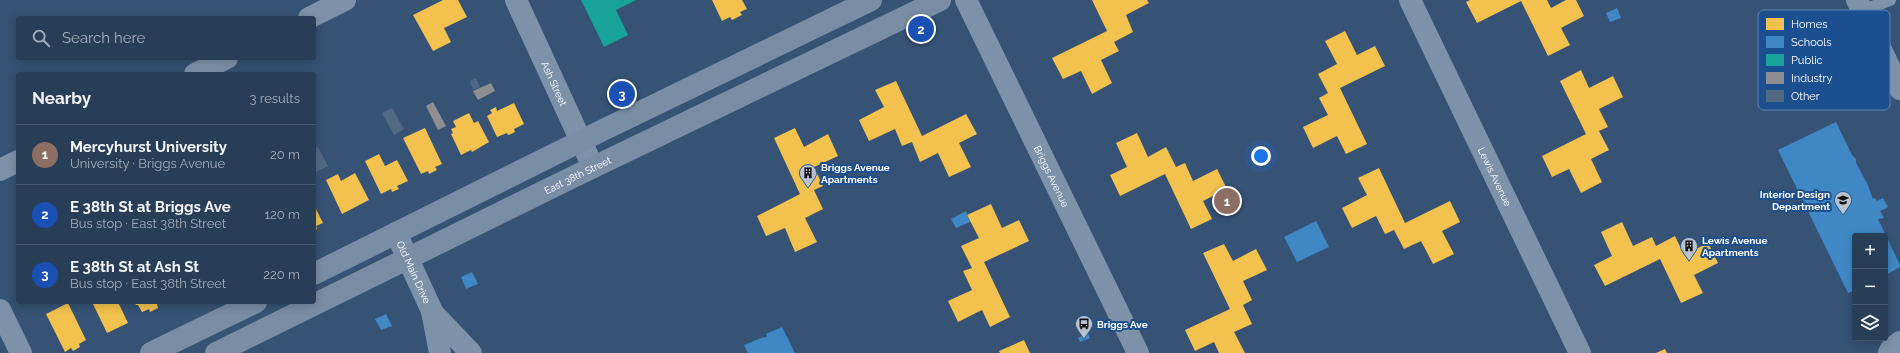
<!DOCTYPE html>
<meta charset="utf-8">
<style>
:root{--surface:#283e57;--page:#30455d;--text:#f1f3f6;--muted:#a5aeba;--line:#44576d;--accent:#b9c2ce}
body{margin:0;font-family:Raleway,sans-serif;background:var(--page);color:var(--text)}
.controls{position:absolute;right:12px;bottom:12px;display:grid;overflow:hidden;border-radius:4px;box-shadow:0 2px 10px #0003}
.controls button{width:36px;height:36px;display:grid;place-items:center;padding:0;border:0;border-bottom:1px solid var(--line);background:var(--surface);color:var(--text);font:20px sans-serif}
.you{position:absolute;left:1261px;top:156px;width:14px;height:14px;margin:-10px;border:3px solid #fff;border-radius:50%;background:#1a73e8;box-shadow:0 0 0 6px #1a73e833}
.badge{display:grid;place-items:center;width:26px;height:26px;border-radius:50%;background:var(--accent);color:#fff;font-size:13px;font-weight:700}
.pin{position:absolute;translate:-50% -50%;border:2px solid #fff;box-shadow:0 1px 4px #0006}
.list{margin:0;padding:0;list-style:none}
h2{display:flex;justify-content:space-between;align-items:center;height:52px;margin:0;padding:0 16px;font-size:17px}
h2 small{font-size:13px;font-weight:400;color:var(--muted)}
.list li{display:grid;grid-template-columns:26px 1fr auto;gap:12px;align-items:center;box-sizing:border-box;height:60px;padding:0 16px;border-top:1px solid var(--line)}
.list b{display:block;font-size:15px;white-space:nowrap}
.list p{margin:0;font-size:13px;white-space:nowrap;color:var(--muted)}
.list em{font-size:13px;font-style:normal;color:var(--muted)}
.icon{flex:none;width:22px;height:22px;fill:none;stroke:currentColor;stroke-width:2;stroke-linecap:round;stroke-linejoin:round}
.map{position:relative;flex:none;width:1900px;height:353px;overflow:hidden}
.search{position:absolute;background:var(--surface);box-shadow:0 2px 10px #0003;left:16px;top:16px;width:300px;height:44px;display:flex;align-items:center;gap:10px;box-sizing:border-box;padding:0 14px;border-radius:4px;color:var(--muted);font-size:15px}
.panel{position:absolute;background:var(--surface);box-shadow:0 2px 10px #0003;left:16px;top:72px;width:300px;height:232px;border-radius:4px}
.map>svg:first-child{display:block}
.homes{fill:#f2c14e}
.schools{fill:#3f88c5}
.public{fill:#17a398}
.industry{fill:#8d8d92}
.building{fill:#526984}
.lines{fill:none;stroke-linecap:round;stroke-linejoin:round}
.service{stroke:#7d92a8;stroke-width:12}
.minor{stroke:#7d92a8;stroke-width:22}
.secondary{stroke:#798da4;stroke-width:22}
.labels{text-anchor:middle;stroke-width:4;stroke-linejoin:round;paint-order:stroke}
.street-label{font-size:10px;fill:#fff;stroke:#1b4f8f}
.poi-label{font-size:10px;font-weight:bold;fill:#fff;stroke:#1b4f8f;text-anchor:start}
.key{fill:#1b4f8f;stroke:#5f84b1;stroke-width:1}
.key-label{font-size:11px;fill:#fff}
</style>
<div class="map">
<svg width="1900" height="353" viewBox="0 0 1900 353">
<rect width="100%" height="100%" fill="#365274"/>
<path class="homes" d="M 443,0 L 458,0 L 467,17 L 444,28 L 451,42 L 433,51 L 413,15 Z
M 712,0 L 742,0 L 747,9 L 740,12 L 742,15 L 732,20 L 730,17 L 722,21 Z
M 1092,0 L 1147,0 L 1149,3 L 1126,15 L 1133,32 L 1114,42 L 1119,51 L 1101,60 L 1112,83 L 1092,94 L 1081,71 L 1063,79 L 1052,58 L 1107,31 Z
M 1470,0 L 1547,0 L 1551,8 L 1566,0 L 1576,0 L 1584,16 L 1561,28 L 1570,45 L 1548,56 L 1521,1 L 1477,23 L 1466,2 Z
M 1345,31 L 1357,55 L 1375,46 L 1385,66 L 1340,88 L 1367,144 L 1346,154 L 1337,136 L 1313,148 L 1303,127 L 1328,115 L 1319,98 L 1328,93 L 1318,74 L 1337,64 L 1325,41 Z
M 1581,70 L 1589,88 L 1613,76 L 1623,97 L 1599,109 L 1608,127 L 1599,131 L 1609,150 L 1591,159 L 1602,182 L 1581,193 L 1569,169 L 1552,177 L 1542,156 L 1586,134 L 1560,81 Z
M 896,81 L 922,136 L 966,114 L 977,134 L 959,143 L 971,167 L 949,177 L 938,153 L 920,162 L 912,142 L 902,146 L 895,129 L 869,141 L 859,120 L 884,107 L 875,90 Z
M 514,103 L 524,124 L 514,129 L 515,132 L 511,134 L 508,135 L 507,133 L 497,137 L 487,116 L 492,113 L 490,110 L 496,107 L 497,111 Z
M 469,113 L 474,123 L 478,121 L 489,142 L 472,152 L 471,150 L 461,155 L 451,134 L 453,133 L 451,129 L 456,127 L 453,121 Z
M 425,128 L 442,164 L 435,167 L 437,170 L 429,174 L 428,171 L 421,174 L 403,138 Z
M 795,128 L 804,147 L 828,134 L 838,156 L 814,167 L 823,186 L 814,190 L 823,209 L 805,218 L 817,242 L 795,252 L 785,228 L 766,236 L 757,216 L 800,194 L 774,138 Z
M 1137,133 L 1148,157 L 1166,147 L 1176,167 L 1185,163 L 1193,181 L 1217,169 L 1227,189 L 1203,201 L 1212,219 L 1191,229 L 1165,174 L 1120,196 L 1110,175 L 1127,167 L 1116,143 Z
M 379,154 L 385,166 L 397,160 L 408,181 L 397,186 L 399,189 L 392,192 L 391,189 L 381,194 L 365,161 Z
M 1379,168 L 1405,223 L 1450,201 L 1460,222 L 1442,231 L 1454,254 L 1433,264 L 1421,241 L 1404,249 L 1394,230 L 1385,234 L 1376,216 L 1352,228 L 1342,208 L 1367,195 L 1358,178 Z
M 355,173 L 369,200 L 342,214 L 326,180 L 338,174 L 341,181 Z
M 991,204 L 1002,228 L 1019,220 L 1029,241 L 984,262 L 1010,317 L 990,327 L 982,310 L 958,322 L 948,301 L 972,290 L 963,271 L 972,268 L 961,246 L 979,238 L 967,215 Z
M 314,205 L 323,223 L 316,226 L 317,229 L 314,231 Z
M 1622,222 L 1633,246 L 1652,237 L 1656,246 L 1675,236 L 1684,255 L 1708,243 L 1718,263 L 1694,275 L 1703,293 L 1681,303 L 1660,259 L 1605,286 L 1594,265 L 1612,256 L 1601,232 Z
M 1224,244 L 1233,261 L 1256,249 L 1267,270 L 1243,281 L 1252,300 L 1243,305 L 1252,324 L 1234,332 L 1245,353 L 1219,353 L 1214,342 L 1195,351 L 1185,330 L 1230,309 L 1203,253 Z
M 92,302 L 118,302 L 128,323 L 107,333 Z
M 134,302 L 161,302 L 157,304 L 158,308 L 150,312 L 149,309 L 142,312 L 138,305 L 136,305 Z
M 68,303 L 86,340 L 79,344 L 80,347 L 73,351 L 71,348 L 65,352 L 46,314 Z
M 1024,340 L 1030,353 L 1000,353 L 999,351 Z
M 1665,349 L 1667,353 L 1656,353 Z"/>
<path class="schools" d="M 1617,8 L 1621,18 L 1610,22 L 1606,13 Z
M 1836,122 L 1852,155 L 1856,159 L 1856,163 L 1867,183 L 1873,199 L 1875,198 L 1877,201 L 1883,198 L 1888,207 L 1880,211 L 1884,218 L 1878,219 L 1900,265 L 1900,267 L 1886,275 L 1887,277 L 1885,278 L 1885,236 L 1855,236 L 1855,290 L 1848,293 L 1778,150 Z
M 966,211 L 970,222 L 956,228 L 951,219 Z
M 1316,221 L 1329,247 L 1297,262 L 1284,237 Z
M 472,272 L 478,284 L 466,289 L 461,277 Z
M 386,314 L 392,326 L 381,330 L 375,319 Z
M 782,327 L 795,353 L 748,353 L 744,345 L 761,338 L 767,337 L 766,334 Z
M 1088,333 L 1090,338 L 1080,342 L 1078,338 Z"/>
<path class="public" d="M 581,0 L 636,0 L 616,10 L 628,35 L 604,47 Z"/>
<path class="industry" d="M 491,83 L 495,91 L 478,100 L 473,91 Z
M 433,102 L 446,126 L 438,130 L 426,106 Z"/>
<path class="building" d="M 476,78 L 480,87 L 473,90 L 470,81 Z
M 625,89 L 627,93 L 619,97 L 617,93 Z
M 392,108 L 404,129 L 394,135 L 382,113 Z
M 318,147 L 328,166 L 314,173 L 314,149 Z"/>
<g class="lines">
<path class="service" d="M 1862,11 L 1890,0"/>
<g class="minor">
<path id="s1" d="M 516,0 L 593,167"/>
<path id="s2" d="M 966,0 L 1138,353"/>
<path id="s3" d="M 1410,0 L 1580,353"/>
<path d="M 1857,0 L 1900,89"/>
<path d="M 309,18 L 345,0"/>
<path d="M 195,74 L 227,58"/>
<path d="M 0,170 L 18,161"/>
<path id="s4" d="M 396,233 L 432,311 L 440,353"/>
<path d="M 0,310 L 21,353"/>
<path d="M 432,312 L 471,353"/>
<path d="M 1889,353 L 1891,349 L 1900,342"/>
</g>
<g class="secondary">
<path d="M 314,274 L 603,130 L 871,0"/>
<path d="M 151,353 L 256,302"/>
<path id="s5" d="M 216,353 L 571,178 L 940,0"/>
</g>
</g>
<defs>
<symbol id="building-pin" viewBox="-11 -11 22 30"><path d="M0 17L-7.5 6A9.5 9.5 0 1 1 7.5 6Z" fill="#b9c2ce" stroke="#1b4f8f"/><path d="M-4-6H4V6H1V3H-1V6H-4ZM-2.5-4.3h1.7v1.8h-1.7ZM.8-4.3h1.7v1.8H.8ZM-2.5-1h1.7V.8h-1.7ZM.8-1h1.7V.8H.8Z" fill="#111"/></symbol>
<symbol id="school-pin" viewBox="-11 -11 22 30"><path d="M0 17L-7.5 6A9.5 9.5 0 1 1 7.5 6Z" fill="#b9c2ce" stroke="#1b4f8f"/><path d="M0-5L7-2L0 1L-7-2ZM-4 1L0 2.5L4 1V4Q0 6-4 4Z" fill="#111"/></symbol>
<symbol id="bus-pin" viewBox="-11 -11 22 30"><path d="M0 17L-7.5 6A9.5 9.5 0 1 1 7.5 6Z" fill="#b9c2ce" stroke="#1b4f8f"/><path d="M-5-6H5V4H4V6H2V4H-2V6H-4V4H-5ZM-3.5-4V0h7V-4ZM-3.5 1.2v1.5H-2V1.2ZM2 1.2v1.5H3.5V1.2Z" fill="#111"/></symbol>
</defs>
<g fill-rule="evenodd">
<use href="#building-pin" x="798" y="163" width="20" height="27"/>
<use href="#school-pin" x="1833" y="190" width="20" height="27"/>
<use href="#building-pin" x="1679" y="236" width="20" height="27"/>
<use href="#bus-pin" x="1074" y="314" width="20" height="27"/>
</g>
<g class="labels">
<g class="street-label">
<text dy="4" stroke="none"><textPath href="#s1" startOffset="92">Ash Street</textPath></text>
<text dy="4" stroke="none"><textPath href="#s5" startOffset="403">East 38th Street</textPath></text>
<text dy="4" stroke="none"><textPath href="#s2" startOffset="196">Briggs Avenue</textPath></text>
<text dy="4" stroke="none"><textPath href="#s3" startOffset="196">Lewis Avenue</textPath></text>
<text dy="4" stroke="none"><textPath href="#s4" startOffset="43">Old Main Drive</textPath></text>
</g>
<g class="poi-label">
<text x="821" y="171">Briggs Avenue<tspan x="821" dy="12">Apartments</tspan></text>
<text x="1830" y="198" text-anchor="end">Interior Design<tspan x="1830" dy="12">Department</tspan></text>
<text x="1702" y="244">Lewis Avenue<tspan x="1702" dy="12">Apartments</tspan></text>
<text x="1097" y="328">Briggs Ave</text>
</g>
</g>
<rect x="1758" y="10" width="132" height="100" rx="6" class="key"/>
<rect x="1766" y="18" width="18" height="12" fill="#f2c14e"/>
<rect x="1766" y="36" width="18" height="12" fill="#3f88c5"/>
<rect x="1766" y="54" width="18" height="12" fill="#17a398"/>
<rect x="1766" y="72" width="18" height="12" fill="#8d8d92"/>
<rect x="1766" y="90" width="18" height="12" fill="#526984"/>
<g class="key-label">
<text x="1791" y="28">Homes</text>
<text x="1791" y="46">Schools</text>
<text x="1791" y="64">Public</text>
<text x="1791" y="82">Industry</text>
<text x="1791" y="100">Other</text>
</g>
</svg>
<div class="controls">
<button>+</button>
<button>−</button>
<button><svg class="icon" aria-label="layers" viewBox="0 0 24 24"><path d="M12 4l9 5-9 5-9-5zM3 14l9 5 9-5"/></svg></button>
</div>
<div class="you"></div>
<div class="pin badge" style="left:1227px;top:201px;background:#8d6e63">1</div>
<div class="pin badge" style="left:921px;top:29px;background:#1a4fb4">2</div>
<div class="pin badge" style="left:622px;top:94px;background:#1a4fb4">3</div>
<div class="search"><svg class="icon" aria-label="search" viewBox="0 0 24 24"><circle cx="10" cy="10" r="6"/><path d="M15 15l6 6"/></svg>Search here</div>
<section class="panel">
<h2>Nearby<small>3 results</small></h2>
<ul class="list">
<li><span class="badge" style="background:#8d6e63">1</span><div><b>Mercyhurst University</b><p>University · Briggs Avenue</p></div><em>20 m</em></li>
<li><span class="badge" style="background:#1a4fb4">2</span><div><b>E 38th St at Briggs Ave</b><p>Bus stop · East 38th Street</p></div><em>120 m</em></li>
<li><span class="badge" style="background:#1a4fb4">3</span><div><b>E 38th St at Ash St</b><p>Bus stop · East 38th Street</p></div><em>220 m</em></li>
</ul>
</section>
</div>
